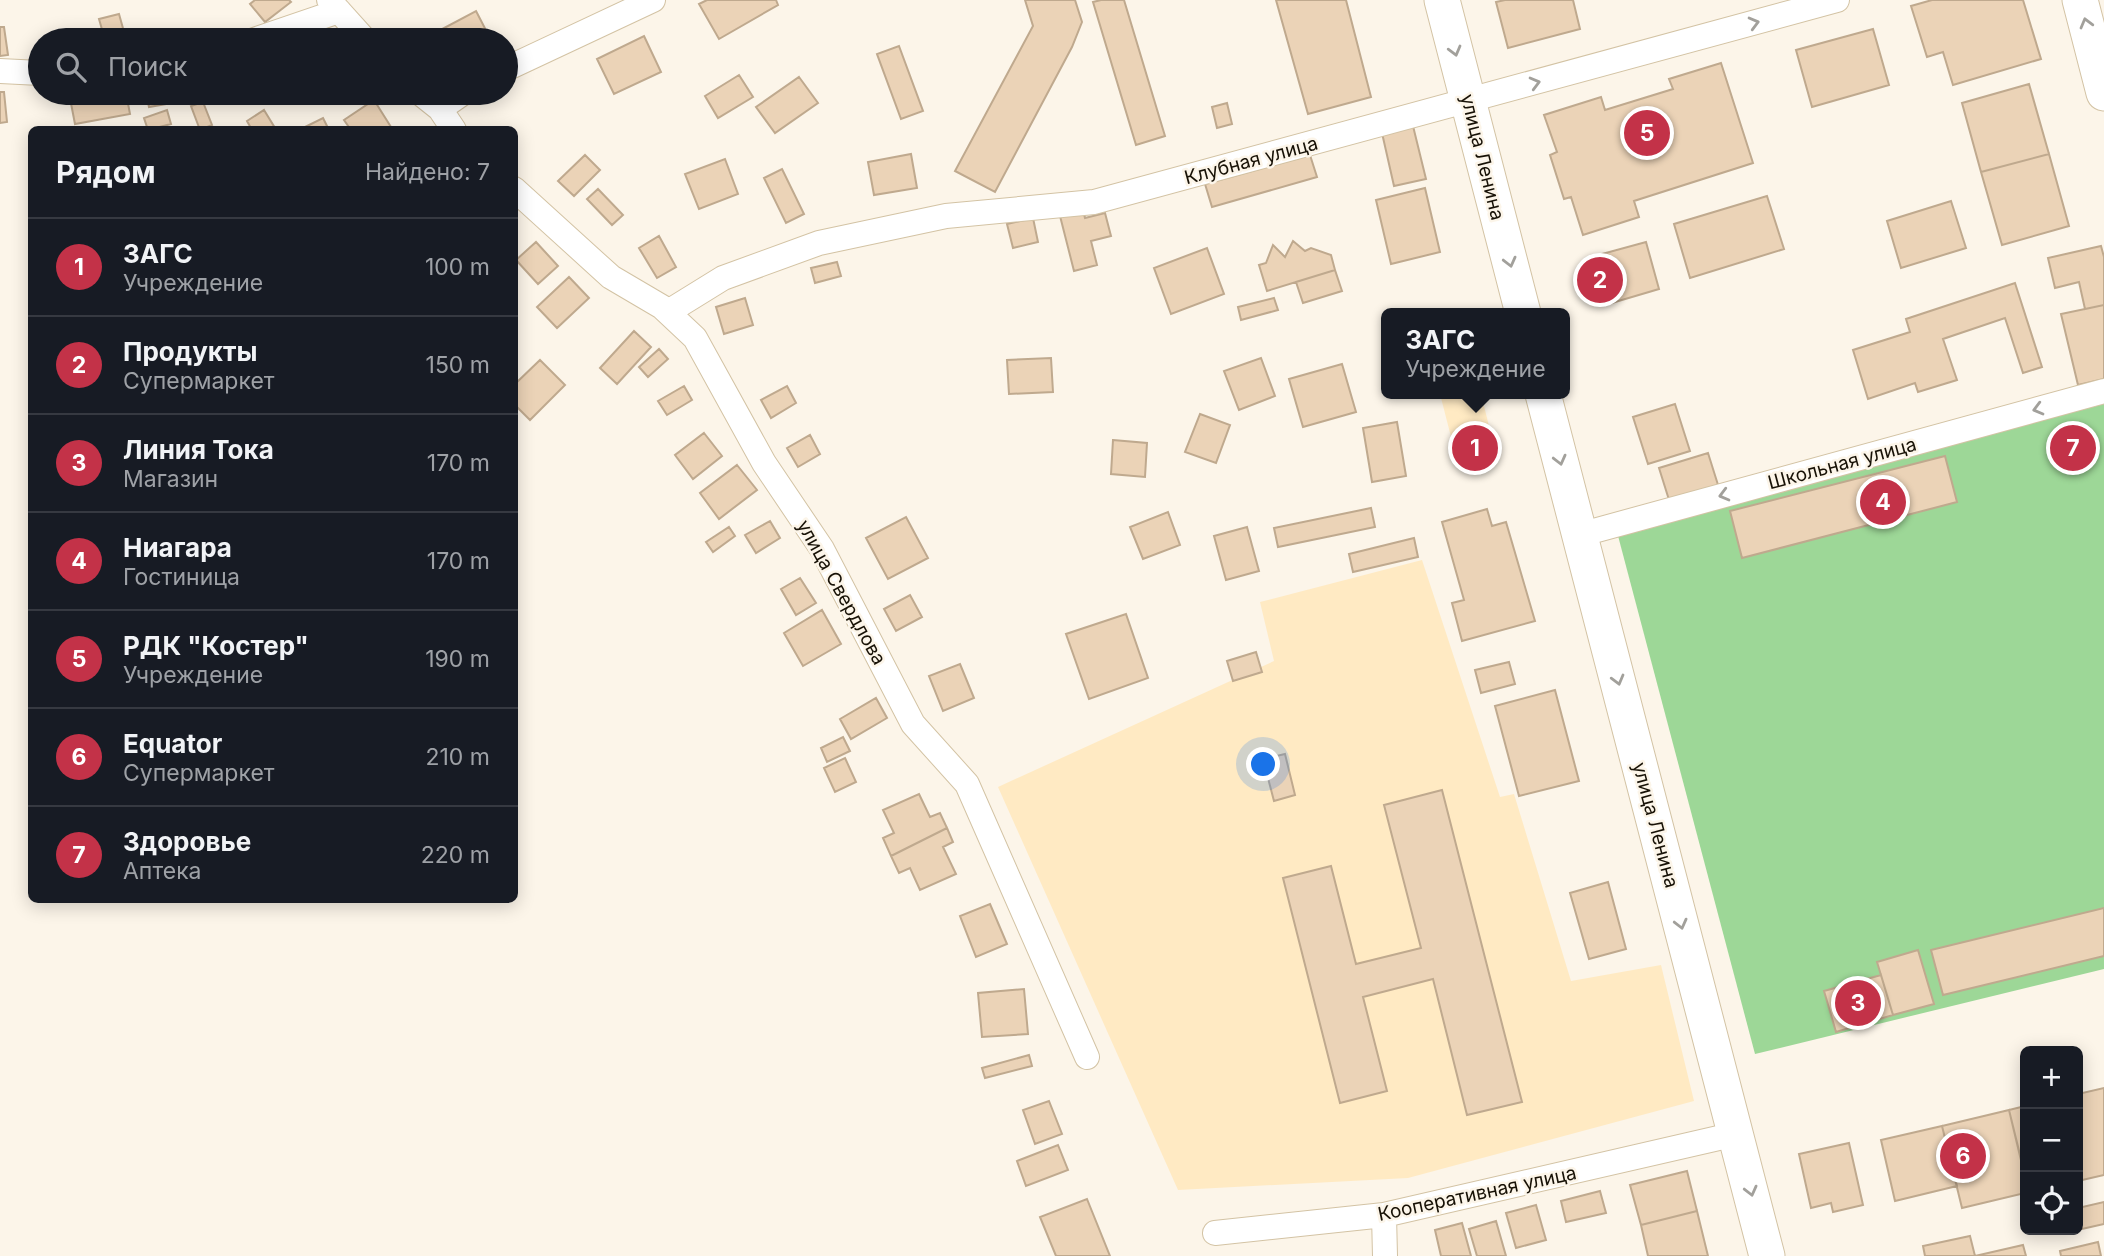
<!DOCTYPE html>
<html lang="ru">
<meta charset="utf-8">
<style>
:root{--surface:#171b24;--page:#242831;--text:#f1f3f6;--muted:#9ea1a6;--line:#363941;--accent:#c33248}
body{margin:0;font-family:Inter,sans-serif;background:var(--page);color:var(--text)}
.controls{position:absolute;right:21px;bottom:21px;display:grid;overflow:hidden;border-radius:10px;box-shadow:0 4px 18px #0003}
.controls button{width:63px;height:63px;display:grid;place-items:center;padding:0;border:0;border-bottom:2px solid var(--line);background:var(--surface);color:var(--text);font:35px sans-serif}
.you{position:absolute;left:1264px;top:765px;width:24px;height:24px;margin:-18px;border:5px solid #fff;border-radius:50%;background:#1a73e8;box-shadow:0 0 0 10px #1a73e833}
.badge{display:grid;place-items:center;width:46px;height:46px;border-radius:50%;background:var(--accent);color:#fff;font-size:23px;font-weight:700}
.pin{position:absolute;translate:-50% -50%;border:4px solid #fff;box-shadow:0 2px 7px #0006}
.popup{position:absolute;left:1381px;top:308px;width:189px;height:91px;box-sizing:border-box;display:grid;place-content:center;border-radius:10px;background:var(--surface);filter:drop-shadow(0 2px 5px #0005);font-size:23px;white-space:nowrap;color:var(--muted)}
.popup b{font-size:26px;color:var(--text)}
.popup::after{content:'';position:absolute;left:50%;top:100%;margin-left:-14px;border:14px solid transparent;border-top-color:var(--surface)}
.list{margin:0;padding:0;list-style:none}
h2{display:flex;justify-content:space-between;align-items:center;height:91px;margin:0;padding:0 28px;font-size:30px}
h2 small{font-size:23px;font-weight:400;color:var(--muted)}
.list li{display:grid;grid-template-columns:46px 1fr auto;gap:21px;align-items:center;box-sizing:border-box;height:98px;padding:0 28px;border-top:2px solid var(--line)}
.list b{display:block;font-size:26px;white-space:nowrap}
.list p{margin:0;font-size:23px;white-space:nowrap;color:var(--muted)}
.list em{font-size:23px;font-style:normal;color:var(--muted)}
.icon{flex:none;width:38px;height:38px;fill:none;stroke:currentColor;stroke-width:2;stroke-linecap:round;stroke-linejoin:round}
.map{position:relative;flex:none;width:2104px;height:1256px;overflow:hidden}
.search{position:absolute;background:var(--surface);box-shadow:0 4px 18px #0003;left:28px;top:28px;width:490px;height:77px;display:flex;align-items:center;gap:18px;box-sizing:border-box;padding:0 24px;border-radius:38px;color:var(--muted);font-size:26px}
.panel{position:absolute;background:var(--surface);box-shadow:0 4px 18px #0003;left:28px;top:126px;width:490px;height:777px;border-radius:10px}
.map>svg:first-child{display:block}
.built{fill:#ffeac3}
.green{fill:#9dd797}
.building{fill:#ebd3b7;stroke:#bfa98e;stroke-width:2}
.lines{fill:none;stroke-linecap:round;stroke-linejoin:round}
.minor-casing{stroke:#d3c3a4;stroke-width:26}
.secondary-casing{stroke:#d3c3a4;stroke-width:37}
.minor{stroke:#fff;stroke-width:24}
.secondary{stroke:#fff;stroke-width:35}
.oneway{stroke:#a2a09b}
.labels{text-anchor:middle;stroke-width:5;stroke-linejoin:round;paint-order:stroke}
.street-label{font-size:19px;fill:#171106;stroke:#fcf5e9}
</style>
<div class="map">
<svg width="2104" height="1256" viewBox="0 0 2104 1256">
<rect width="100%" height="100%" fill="#fcf5e9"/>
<path class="built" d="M 1440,394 L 1481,394 L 1495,450 L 1457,460 Z
M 1422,560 L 1500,797 L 1514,794 L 1571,981 L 1661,965 L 1694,1101 L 1408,1178 L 1178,1190 L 998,787 L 1274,661 L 1260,602 Z"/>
<path class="green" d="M 2104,404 L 2104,969 L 1755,1054 L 1617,532 Z"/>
<path class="building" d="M 255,0 L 289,0 L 291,2 L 265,22 L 250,4 Z
M 707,0 L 776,0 L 778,5 L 719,39 L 699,4 Z
M 1025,0 L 1075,0 L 1082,22 L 1072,47 L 995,192 L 955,171 L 1033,26 Z
M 1101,0 L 1124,0 L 1165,136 L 1136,145 L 1093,2 Z
M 1276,0 L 1346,0 L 1371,97 L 1308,114 Z
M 1505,0 L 1573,0 L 1580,29 L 1508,48 L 1496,2 Z
M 1932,0 L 2023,0 L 2041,59 L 1953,85 L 1943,52 L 1927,57 L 1911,6 Z
M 476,11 L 491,40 L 434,40 L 431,35 Z
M 119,14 L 126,39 L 105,40 L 99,19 Z
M 0,27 L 4,27 L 8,55 L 0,56 Z
M 1873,29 L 1889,85 L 1812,107 L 1796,50 Z
M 644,36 L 661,72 L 614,94 L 597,59 Z
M 899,46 L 923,111 L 901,119 L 877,54 Z
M 1721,63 L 1753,163 L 1634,201 L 1639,217 L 1583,235 L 1571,197 L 1564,199 L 1550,155 L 1557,152 L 1544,115 L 1601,97 L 1605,110 L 1673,89 L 1669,79 Z
M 739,75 L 753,97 L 718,118 L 705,96 Z
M 799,77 L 818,103 L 775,133 L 756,107 Z
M 2029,84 L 2049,154 L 1981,172 L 1962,103 Z
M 0,92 L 4,92 L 7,122 L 0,123 Z
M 69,93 L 126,93 L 130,114 L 75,124 Z
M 146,93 L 177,93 L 178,102 L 149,107 Z
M 374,100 L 391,127 L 387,130 L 351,130 L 344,120 Z
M 203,102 L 212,125 L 200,130 L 191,106 Z
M 1227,103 L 1232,124 L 1217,128 L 1212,107 Z
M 167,110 L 171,124 L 148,130 L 144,118 Z
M 264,110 L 275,128 L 252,130 L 247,121 Z
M 323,118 L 329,130 L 299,130 Z
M 1413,126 L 1426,179 L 1394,186 L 1382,133 Z
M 911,154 L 917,188 L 874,195 L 868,162 Z
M 2049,154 L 2069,226 L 2002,245 L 1981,172 Z
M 585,155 L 600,170 L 574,196 L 558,181 Z
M 1310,155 L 1317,177 L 1212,207 L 1205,184 Z
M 725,159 L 738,194 L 699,209 L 685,174 Z
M 782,169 L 804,214 L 786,223 L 764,178 Z
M 1425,188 L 1440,252 L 1391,264 L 1376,200 Z
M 598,189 L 623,215 L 612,225 L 587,199 Z
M 1767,196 L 1784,249 L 1690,278 L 1674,224 Z
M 1951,201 L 1966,248 L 1901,268 L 1887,221 Z
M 1082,207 L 1085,218 L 1105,213 L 1111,236 L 1091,241 L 1097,265 L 1074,271 L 1059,212 Z
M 1033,218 L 1038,242 L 1013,248 L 1007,224 Z
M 659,236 L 676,267 L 657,278 L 639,248 Z
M 1293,241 L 1305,251 L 1311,248 L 1331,255 L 1335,270 L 1267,291 L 1259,265 L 1266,263 L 1273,245 L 1285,257 Z
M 536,242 L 558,266 L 538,284 L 516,260 Z
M 1646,242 L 1659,289 L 1605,305 L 1591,257 Z
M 2101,246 L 2104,257 L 2104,305 L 2085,309 L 2079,282 L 2055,288 L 2048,258 Z
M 1207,248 L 1224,294 L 1171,314 L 1154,268 Z
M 837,262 L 841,276 L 815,283 L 811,268 Z
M 1335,270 L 1342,291 L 1303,303 L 1296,282 Z
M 569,277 L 589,298 L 557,328 L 537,307 Z
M 2015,283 L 2042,367 L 2023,373 L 2005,318 L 1943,339 L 1957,380 L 1918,392 L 1915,383 L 1868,399 L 1853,350 L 1910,332 L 1906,319 Z
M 745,298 L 753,325 L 724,334 L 716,307 Z
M 1274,298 L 1278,310 L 1241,320 L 1238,307 Z
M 2104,305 L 2104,379 L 2078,385 L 2061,314 Z
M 634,331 L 651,347 L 617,384 L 600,368 Z
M 659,349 L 668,359 L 648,377 L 639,367 Z
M 1051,358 L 1053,392 L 1009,394 L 1007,360 Z
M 1261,358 L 1275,396 L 1239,410 L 1224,371 Z
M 540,360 L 565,385 L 530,420 L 514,404 L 514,385 Z
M 1342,364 L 1356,412 L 1303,427 L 1289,379 Z
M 684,386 L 692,400 L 667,415 L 658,401 Z
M 787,386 L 796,403 L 771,418 L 761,400 Z
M 1675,404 L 1690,451 L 1648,464 L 1633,417 Z
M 1200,414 L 1230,425 L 1216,463 L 1185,452 Z
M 1397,422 L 1406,476 L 1372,482 L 1363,428 Z
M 704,433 L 722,456 L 693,479 L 675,455 Z
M 810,435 L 820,454 L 798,467 L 787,448 Z
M 1113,440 L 1147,443 L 1145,477 L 1111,474 Z
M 1708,453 L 1719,488 L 1670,503 L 1659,468 Z
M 1945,456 L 1957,502 L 1742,558 L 1730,511 Z
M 737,465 L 757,490 L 719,519 L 700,493 Z
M 1371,508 L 1375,527 L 1278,547 L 1274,528 Z
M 1487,509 L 1492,526 L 1506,522 L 1535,621 L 1462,641 L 1452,603 L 1464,600 L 1442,522 Z
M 1168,512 L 1180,545 L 1143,559 L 1130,527 Z
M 906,517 L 928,558 L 888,579 L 866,538 Z
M 770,521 L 780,538 L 756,553 L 745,535 Z
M 729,527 L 735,536 L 713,552 L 706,542 Z
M 1247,527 L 1259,571 L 1226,580 L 1214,536 Z
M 1414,538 L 1418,557 L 1353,572 L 1349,554 Z
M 800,578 L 816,603 L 796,615 L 781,589 Z
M 910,595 L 922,617 L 896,631 L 884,609 Z
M 822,610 L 841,644 L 803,666 L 784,633 Z
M 1126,614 L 1148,678 L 1089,699 L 1066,634 Z
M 1256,652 L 1262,672 L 1233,681 L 1227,661 Z
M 1509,662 L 1515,684 L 1481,693 L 1475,670 Z
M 960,664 L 974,698 L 943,711 L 929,676 Z
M 1555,690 L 1579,781 L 1519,796 L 1495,706 Z
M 876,698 L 887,718 L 851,739 L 840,719 Z
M 843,737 L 850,751 L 827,762 L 821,748 Z
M 1285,754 L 1295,795 L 1274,801 L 1263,759 Z
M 845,758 L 856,782 L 835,792 L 824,768 Z
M 1442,790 L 1522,1102 L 1467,1115 L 1433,979 L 1363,997 L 1387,1091 L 1340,1103 L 1283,878 L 1331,866 L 1356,964 L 1421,948 L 1384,805 Z
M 919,794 L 930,817 L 940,813 L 947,828 L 891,856 L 883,838 L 894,833 L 883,810 Z
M 947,828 L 953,842 L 943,847 L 956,874 L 920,890 L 910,868 L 899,873 L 891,856 Z
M 1608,882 L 1626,949 L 1589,959 L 1570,893 Z
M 990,904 L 1007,944 L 976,957 L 960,916 Z
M 2104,908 L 2104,956 L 1943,995 L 1931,950 Z
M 1918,950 L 1934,1004 L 1893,1015 L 1877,962 Z
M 1881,975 L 1893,1015 L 1836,1032 L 1824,991 Z
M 1024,989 L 1028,1034 L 982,1037 L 978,993 Z
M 1029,1055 L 1032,1066 L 985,1078 L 982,1068 Z
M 2104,1088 L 2104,1175 L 2078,1181 L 2078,1094 Z
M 1049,1101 L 1062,1134 L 1035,1144 L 1023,1110 Z
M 2025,1106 L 2025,1171 L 2024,1171 L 2009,1110 Z
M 2009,1110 L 2025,1177 L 2025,1193 L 1962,1208 L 1942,1126 Z
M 1942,1126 L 1957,1186 L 1895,1201 L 1881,1140 Z
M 1849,1143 L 1863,1205 L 1833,1212 L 1831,1203 L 1811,1208 L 1799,1154 Z
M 1058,1145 L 1068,1170 L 1026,1186 L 1017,1161 Z
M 1687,1171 L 1697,1211 L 1641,1225 L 1630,1185 Z
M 1600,1191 L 1606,1213 L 1566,1222 L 1561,1201 Z
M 1087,1199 L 1110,1256 L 1056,1256 L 1040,1217 Z
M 2104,1202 L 2104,1224 L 2073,1231 L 2078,1230 L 2078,1208 Z
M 1536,1205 L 1546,1240 L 1516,1248 L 1506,1213 Z
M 1697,1211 L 1708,1256 L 1648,1256 L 1641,1225 Z
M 1496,1221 L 1506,1256 L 1477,1256 L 1469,1229 Z
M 1462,1223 L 1471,1256 L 1441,1256 L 1435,1230 Z
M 1970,1236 L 1975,1256 L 1925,1256 L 1923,1246 Z
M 2098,1242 L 2101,1256 L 2061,1256 L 2060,1251 Z
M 2023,1245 L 2026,1256 L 1975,1256 Z"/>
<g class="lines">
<defs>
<path id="minor" d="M 329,0 L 365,40
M 254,40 L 339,11
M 506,69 L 653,0
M 0,71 L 40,73
M 420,93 L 440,109 L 454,130
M 440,109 L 463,93
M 514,189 L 611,277 L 662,307 L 695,338 L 764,463 L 822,549 L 913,724 L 967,784 L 1087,1057
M 668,312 L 723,278 L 819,243 L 946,216 L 1094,202 L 1837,0
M 1579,535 L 2104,391
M 1384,1215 L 1385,1256
M 1215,1233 L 1384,1215 L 1736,1134"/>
<path id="secondary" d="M 1442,0 L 1523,313
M 2080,0 L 2104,93
M 1543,394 L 1767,1256"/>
</defs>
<use href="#minor" class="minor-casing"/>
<use href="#secondary" class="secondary-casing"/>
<use href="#minor" class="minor"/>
<use href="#secondary" class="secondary"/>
</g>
<defs><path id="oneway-chevron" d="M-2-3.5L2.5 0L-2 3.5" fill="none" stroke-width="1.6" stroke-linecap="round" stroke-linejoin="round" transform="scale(1.75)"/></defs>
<g class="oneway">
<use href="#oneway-chevron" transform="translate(1754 23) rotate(-15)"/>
<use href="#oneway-chevron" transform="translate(2086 23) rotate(-105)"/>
<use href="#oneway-chevron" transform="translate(1455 51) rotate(75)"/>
<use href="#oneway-chevron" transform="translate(1535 83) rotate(-15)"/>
<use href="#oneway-chevron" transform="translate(1510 262) rotate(76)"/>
<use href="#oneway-chevron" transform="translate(2038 409) rotate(165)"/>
<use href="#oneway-chevron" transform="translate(1560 460) rotate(76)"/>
<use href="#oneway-chevron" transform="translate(1724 495) rotate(165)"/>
<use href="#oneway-chevron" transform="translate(1618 680) rotate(75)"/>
<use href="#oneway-chevron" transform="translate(1681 924) rotate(76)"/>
<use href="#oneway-chevron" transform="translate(1751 1191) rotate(76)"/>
</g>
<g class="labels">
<g class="street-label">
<text transform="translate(1483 157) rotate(76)" y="7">улица Ленина</text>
<text transform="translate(1251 160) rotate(-15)" y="7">Клубная улица</text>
<text transform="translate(1842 463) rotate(-15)" y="7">Школьная улица</text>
<text transform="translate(842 592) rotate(61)" y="7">улица Свердлова</text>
<text transform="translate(1656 825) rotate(75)" y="7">улица Ленина</text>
<text transform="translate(1477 1193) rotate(-12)" y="7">Кооперативная улица</text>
</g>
</g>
</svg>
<div class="controls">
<button>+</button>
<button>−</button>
<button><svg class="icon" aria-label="locate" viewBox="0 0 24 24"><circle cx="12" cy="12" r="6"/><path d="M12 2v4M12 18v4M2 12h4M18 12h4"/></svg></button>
</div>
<div class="you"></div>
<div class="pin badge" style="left:1475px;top:448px">1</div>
<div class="popup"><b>ЗАГС</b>Учреждение</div>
<div class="pin badge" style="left:1600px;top:280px">2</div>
<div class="pin badge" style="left:1858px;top:1003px">3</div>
<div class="pin badge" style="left:1883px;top:502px">4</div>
<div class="pin badge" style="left:1647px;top:133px">5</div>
<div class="pin badge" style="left:1963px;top:1156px">6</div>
<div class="pin badge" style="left:2073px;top:448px">7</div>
<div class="search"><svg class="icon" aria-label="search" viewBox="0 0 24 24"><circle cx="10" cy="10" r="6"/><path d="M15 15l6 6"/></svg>Поиск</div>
<section class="panel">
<h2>Рядом<small>Найдено: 7</small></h2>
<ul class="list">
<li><span class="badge">1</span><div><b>ЗАГС</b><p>Учреждение</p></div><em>100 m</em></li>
<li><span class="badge">2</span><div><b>Продукты</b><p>Супермаркет</p></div><em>150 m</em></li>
<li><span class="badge">3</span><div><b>Линия Тока</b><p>Магазин</p></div><em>170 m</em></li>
<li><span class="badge">4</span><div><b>Ниагара</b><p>Гостиница</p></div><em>170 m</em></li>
<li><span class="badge">5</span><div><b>РДК &quot;Костер&quot;</b><p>Учреждение</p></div><em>190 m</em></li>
<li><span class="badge">6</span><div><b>Equator</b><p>Супермаркет</p></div><em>210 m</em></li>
<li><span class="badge">7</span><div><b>Здоровье</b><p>Аптека</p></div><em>220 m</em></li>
</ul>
</section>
</div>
